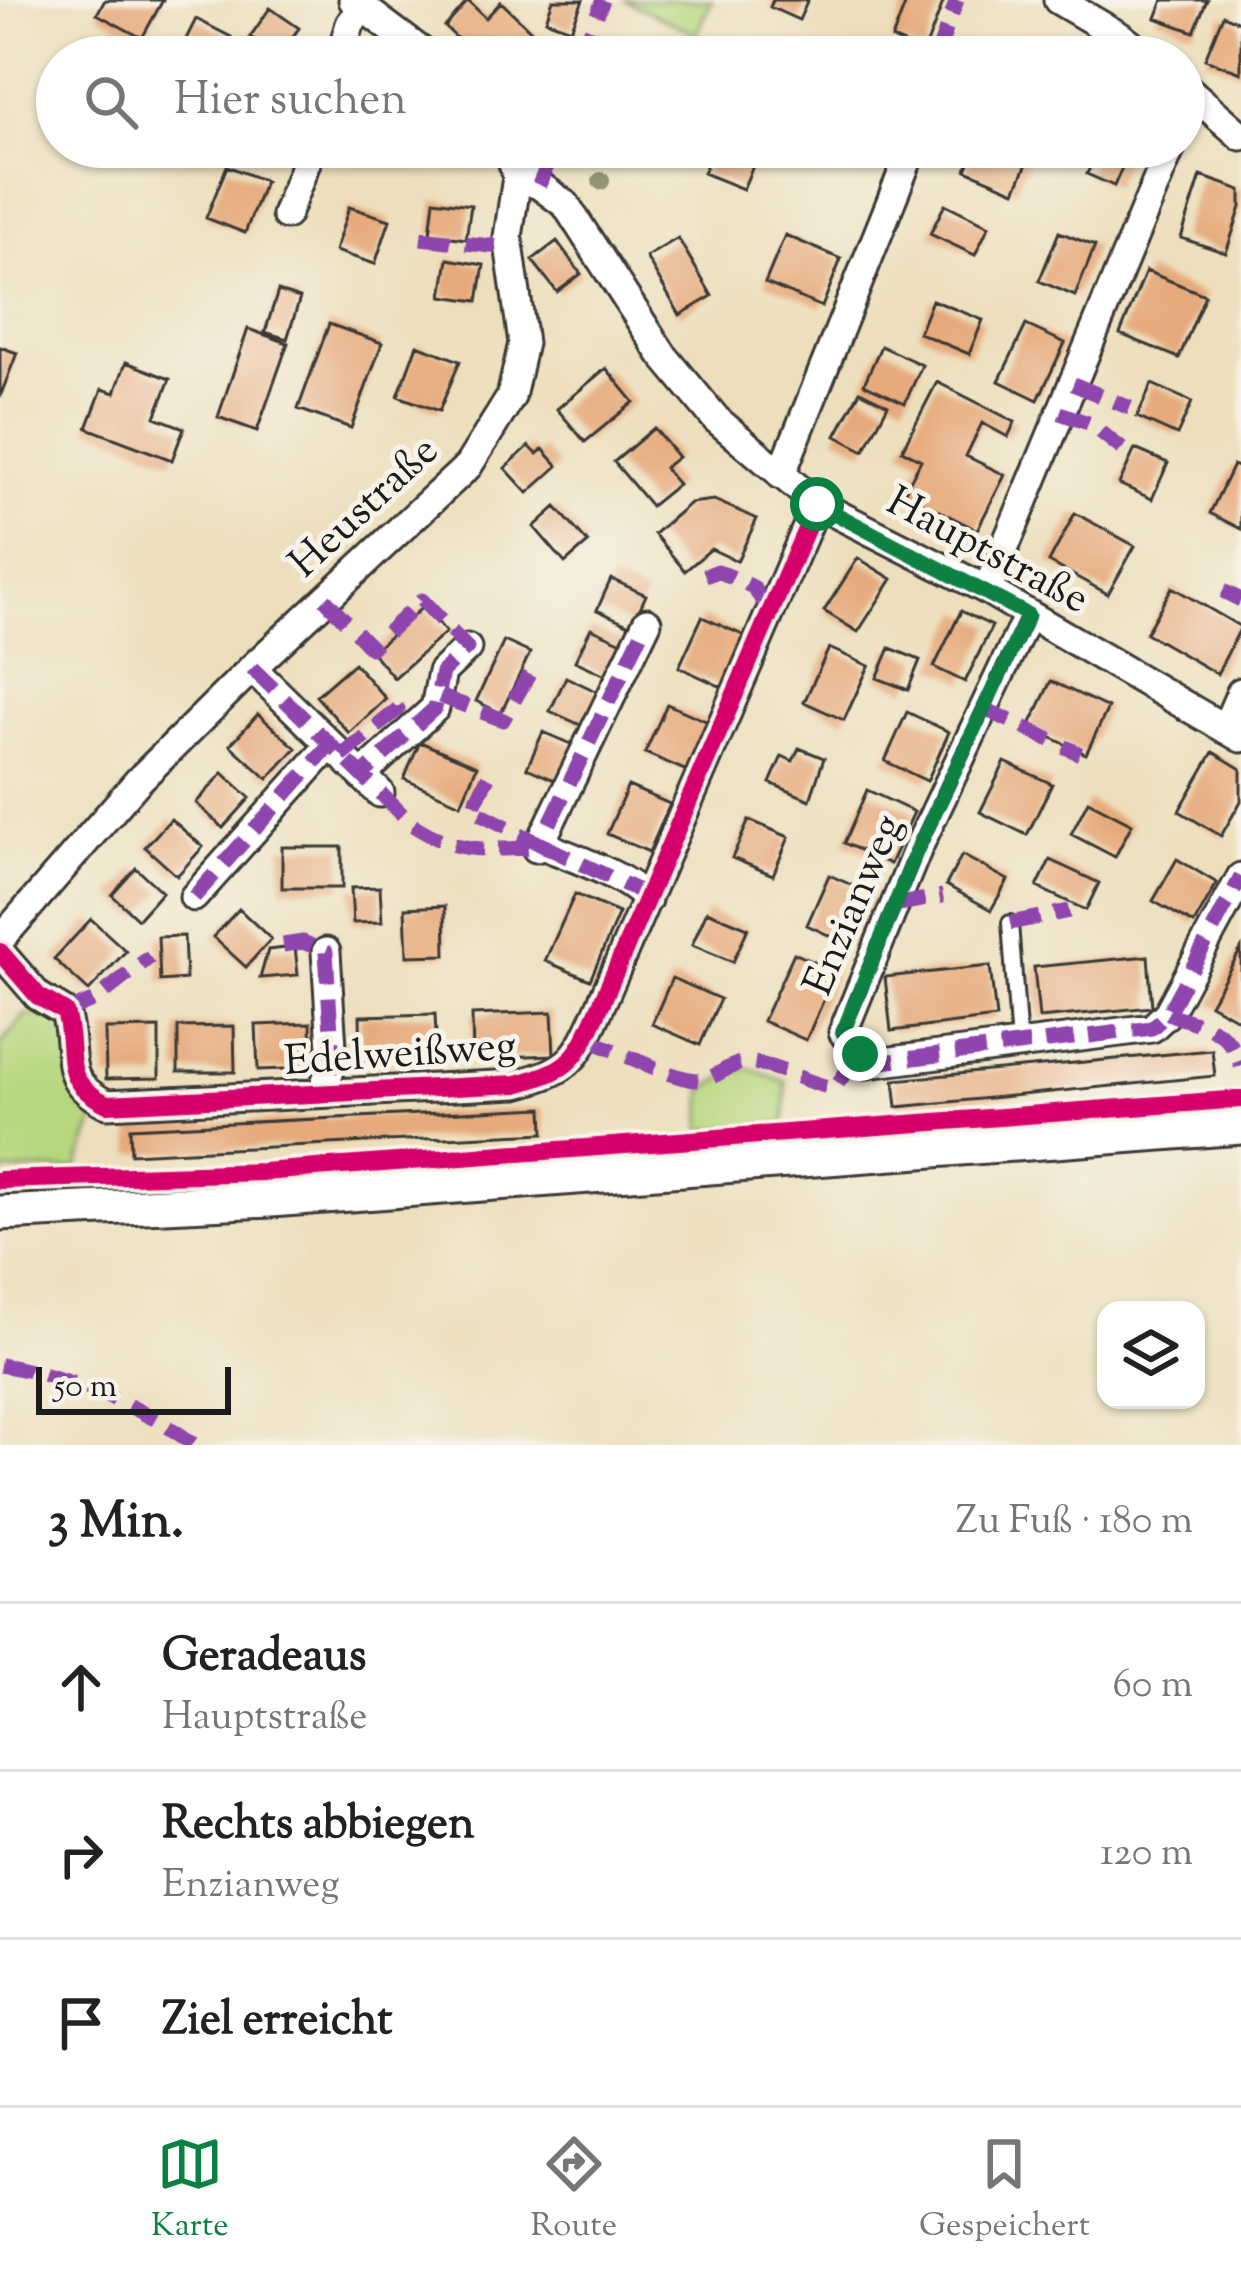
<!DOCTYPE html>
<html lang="de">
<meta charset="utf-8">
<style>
:root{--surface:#fff;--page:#f6f6f6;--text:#222;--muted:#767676;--line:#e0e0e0;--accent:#0b8043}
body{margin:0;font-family:"Sorts Mill Goudy",serif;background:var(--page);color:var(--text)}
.controls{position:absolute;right:36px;bottom:36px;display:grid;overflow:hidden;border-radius:24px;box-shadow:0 3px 9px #0004}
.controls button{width:108px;height:108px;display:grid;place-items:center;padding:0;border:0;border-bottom:3px solid var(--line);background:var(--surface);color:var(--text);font:60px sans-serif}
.scale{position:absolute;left:36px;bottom:30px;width:195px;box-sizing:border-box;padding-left:12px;border:6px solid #1c1c1c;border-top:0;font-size:33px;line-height:42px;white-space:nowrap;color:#1c1c1c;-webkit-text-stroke:9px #f7f3e8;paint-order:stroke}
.stop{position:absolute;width:36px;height:36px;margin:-27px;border:9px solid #0b8043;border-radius:50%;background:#fff}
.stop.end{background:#0b8043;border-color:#fff;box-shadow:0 3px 12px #0008}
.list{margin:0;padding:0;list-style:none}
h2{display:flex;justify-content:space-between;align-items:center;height:156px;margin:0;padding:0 48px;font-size:51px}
h2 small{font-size:39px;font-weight:400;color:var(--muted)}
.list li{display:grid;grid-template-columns:78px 1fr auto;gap:36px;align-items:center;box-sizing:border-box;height:168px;padding:0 48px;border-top:3px solid var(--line)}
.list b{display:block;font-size:45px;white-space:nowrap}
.list p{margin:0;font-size:39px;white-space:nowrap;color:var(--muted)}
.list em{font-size:39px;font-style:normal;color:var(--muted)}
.icon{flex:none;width:66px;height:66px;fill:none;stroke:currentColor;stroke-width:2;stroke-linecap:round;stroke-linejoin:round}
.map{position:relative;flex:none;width:1241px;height:1445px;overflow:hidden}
.search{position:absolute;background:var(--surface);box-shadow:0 3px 9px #0004;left:36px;right:36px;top:36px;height:132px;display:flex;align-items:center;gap:30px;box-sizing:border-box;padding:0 42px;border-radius:66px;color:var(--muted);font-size:45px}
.sheet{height:660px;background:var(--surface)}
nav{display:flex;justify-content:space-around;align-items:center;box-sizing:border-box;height:168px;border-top:3px solid var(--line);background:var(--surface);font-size:33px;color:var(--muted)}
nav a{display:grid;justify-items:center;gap:6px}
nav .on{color:var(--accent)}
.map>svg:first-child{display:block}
.green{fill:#b7d77f;stroke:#6a7a4e;stroke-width:3}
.building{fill:#e6aa7d}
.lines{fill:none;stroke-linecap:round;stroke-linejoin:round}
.service-casing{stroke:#3b3934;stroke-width:20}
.minor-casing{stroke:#3b3934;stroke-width:33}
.tertiary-casing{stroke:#3b3934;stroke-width:39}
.service{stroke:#fff;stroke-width:14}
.minor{stroke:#fff;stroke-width:27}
.tertiary{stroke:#fff;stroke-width:33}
.quiet{stroke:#8e44ad;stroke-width:15;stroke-dasharray:30 15;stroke-linecap:butt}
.cycleway-casing{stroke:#f7f3e8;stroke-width:26}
.cycleway{stroke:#d6006c;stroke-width:18}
.tree{fill:#939375}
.route{stroke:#0b8043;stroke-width:15}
.labels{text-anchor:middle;stroke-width:10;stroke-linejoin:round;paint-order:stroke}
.street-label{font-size:42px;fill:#1c1c1c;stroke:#f7f3e8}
</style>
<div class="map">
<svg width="1241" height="1445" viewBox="0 0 1241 1445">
<rect width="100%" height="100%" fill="#f7f3e8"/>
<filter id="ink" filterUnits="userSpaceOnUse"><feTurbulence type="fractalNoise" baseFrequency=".00833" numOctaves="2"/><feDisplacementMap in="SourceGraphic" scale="24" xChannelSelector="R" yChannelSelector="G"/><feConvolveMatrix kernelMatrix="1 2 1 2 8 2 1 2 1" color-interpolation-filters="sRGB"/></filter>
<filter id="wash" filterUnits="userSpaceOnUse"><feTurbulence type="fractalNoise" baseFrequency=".004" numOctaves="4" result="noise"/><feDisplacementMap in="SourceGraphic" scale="48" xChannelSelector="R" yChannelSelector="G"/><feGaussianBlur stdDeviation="2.7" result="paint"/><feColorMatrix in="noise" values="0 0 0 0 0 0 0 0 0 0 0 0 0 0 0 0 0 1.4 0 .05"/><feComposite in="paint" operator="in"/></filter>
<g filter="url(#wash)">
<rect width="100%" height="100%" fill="#eddfbd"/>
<path class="green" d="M 624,0 L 712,0 L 696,34 Z
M 53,1009 L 80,1025 L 85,1077 L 99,1107 L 77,1169 L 0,1172 L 0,1045 L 24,1016 Z
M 749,1068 L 786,1082 L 785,1123 L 702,1130 L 703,1090 L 733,1072 Z"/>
<g id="blocks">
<path class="building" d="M 105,0 L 163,0 L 142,38 L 97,14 Z
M 553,0 L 583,0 L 571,29 L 546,20 Z
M 773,0 L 808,0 L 799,20 L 770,7 Z
M 907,0 L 944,0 L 924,52 L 892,39 Z
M 1163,0 L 1207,0 L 1194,32 L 1156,18 Z
M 468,1 L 486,18 L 501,2 L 545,44 L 533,57 L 477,57 L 445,27 Z
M 270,8 L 299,28 L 278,57 L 250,37 Z
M 1223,15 L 1241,23 L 1241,73 L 1205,59 Z
M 196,19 L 231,37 L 221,57 L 177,57 Z
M 714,147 L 761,147 L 743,189 L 703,173 Z
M 976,147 L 1007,147 L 1030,157 L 1015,191 L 966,170 Z
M 1099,147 L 1131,147 L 1114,186 L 1087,174 Z
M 227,166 L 265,181 L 245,233 L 206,218 Z
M 1201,176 L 1241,190 L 1241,207 L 1226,253 L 1181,238 Z
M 434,200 L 471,205 L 466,239 L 430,234 Z
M 945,204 L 989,226 L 975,255 L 930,234 Z
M 349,207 L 390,220 L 375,264 L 335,251 Z
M 1059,232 L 1095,246 L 1075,296 L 1039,281 Z
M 785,235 L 841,259 L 822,307 L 765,283 Z
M 678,238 L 712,296 L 680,315 L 646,257 Z
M 557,241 L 581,274 L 557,292 L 532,260 Z
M 448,259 L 484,265 L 478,301 L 442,296 Z
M 1146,271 L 1205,295 L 1179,358 L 1120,334 Z
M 278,291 L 300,298 L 287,339 L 265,332 Z
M 932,300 L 983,320 L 969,354 L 919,333 Z
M 329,324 L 382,343 L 351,428 L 298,409 Z
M 1026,325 L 1065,343 L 1038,400 L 999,381 Z
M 248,329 L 288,343 L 257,431 L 218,417 Z
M 417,345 L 460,361 L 439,411 L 398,396 Z
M 881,346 L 922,365 L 905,403 L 864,384 Z
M 0,347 L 17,353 L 0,397 Z
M 126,362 L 170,379 L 155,417 L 184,428 L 172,460 L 87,428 L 102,389 L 115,393 Z
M 606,368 L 634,402 L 585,442 L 557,409 Z
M 937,382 L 1015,422 L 1008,437 L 982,423 L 966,456 L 1005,475 L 977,530 L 904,493 L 921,460 L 902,450 Z
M 1152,384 L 1192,402 L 1177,435 L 1137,417 Z
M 860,391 L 888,405 L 864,451 L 836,436 Z
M 654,428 L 678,457 L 664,468 L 678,484 L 651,506 L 614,462 Z
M 529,446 L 537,454 L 543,449 L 558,466 L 528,493 L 505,468 Z
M 1135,449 L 1168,463 L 1152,499 L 1119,484 Z
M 1233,465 L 1241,469 L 1241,529 L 1210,513 Z
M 714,500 L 757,519 L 737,561 L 711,549 L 685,571 L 654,534 L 690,503 Z
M 556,507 L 588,543 L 565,563 L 534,527 Z
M 1075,513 L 1135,546 L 1108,594 L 1049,562 Z
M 858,558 L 892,579 L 858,632 L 824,611 Z
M 611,579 L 646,595 L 632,626 L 597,610 Z
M 1172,587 L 1241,627 L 1217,674 L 1146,633 Z
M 424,606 L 446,632 L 394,678 L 372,652 Z
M 961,611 L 992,626 L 965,682 L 934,667 Z
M 702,617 L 747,637 L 724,688 L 679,667 Z
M 591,628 L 624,643 L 608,676 L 575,661 Z
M 504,641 L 530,653 L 501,713 L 476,701 Z
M 829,648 L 869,666 L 844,720 L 804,702 Z
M 890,648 L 920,660 L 908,690 L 877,678 Z
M 354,663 L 386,699 L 349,733 L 316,696 Z
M 566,677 L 600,693 L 585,727 L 550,711 Z
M 1051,681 L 1108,708 L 1086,754 L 1029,727 Z
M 667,704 L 708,722 L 687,771 L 645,753 Z
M 907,712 L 949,732 L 927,781 L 885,761 Z
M 258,714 L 296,748 L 268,779 L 230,745 Z
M 543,732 L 576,746 L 559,782 L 527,768 Z
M 420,742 L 477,766 L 461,804 L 404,779 Z
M 799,748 L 824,758 L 810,800 L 770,783 L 782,756 L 793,761 Z
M 1213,752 L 1241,769 L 1241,801 L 1221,836 L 1179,811 Z
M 1005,762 L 1052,784 L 1027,835 L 980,812 Z
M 223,773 L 250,798 L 223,828 L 196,803 Z
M 628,786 L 670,804 L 649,852 L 607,834 Z
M 867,790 L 914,812 L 890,864 L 844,843 Z
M 1088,801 L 1132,824 L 1115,857 L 1071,834 Z
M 171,819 L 203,847 L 177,876 L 145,847 Z
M 749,820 L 789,837 L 773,875 L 732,858 Z
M 282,847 L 342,847 L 342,888 L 282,888 Z
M 962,855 L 1008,880 L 991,910 L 946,885 Z
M 1177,859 L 1217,883 L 1194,924 L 1153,901 Z
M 1050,860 L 1099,883 L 1086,910 L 1037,887 Z
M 136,868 L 162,892 L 138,919 L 112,895 Z
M 829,875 L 874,895 L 852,946 L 807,925 Z
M 380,887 L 382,922 L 353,923 L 351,888 Z
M 575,894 L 619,913 L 590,980 L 545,961 Z
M 445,906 L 446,955 L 407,956 L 405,908 Z
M 239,909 L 271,939 L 246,967 L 213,937 Z
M 707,911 L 748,928 L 733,962 L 692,945 Z
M 91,919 L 126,951 L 89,991 L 54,959 Z
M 184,936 L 186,979 L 160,981 L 158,937 Z
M 295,947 L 298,975 L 260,978 L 268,950 Z
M 1241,949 L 1241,1021 L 1210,1004 Z
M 794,953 L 836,972 L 806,1040 L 763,1021 Z
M 1148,956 L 1152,1007 L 1039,1018 L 1034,967 Z
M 990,966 L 996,1018 L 891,1031 L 885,977 Z
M 672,978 L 720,999 L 700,1045 L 652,1024 Z
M 552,1012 L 554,1055 L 473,1058 L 472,1015 Z
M 435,1014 L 437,1059 L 361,1061 L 360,1016 Z
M 311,1023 L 312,1068 L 258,1070 L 256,1025 Z
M 234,1026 L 235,1072 L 178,1072 L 178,1027 Z
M 159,1028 L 159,1078 L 106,1079 L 105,1029 Z
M 1212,1050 L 1215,1076 L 897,1107 L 894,1080 Z
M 543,1108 L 544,1133 L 131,1154 L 130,1128 Z"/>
</g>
</g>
<g filter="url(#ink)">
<use href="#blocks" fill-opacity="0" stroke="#3b3934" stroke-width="3"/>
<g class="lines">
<defs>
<path id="service" d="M 1010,923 L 1019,1044"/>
<path id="minor" d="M 353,0 L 429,57
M 1058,0 L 1121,37 L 1147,57
M 340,57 L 350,24 L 362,6
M 1184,86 L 1241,136
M 517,177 L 539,185 L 566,205 L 662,354 L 716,419 L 817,504 L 987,590 L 1241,738
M 286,215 L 312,147
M 781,475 L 906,164
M 987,590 L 1171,147
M 1028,615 L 918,848 L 843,1032 L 867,1064 L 1152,1028 L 1168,1013 L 1241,877
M 252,668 L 380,793
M 1225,729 L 1241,692
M 363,774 L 435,708 L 442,672 L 467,648
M 540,844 L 647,622
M 536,848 L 540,844 C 568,856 629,876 647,900
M 194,897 L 330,745
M 0,940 L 138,781 L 252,668 L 468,466 L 511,397 L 523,343 L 508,237 L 517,177 L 508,147
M 0,952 L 38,996 L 65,1012 C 78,1057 57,1079 107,1104 L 517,1084 C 571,1069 576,1061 599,1009 L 817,504
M 322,1091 L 333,1063 L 326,952"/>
<path id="tertiary" d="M 0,1213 L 271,1200 L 1241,1127"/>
</defs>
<use href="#service" class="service-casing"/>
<use href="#minor" class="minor-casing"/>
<use href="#tertiary" class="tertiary-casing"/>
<use href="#service" class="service"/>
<use href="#minor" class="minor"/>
<use href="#tertiary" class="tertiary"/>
<path class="quiet" d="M 580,57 L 603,0
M 936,57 L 957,0
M 906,164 L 911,147
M 539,185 L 555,147
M 421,238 L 509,248
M 1073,384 L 1130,408
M 1060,413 L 1091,424 L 1122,449
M 705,576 L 718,571 L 753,587 L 771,613
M 1223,591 L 1241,600
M 325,599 L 371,648 L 422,600 L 467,648 L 442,672 L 435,708 L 363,774
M 1028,615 L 918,848 L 843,1032 L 867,1064 L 1152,1028 L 1168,1013 L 1241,877
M 252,668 L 413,825 C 460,855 483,849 536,848 L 540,844 L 643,893 L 647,900
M 440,696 L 503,720 L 536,662
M 983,708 L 1080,754
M 342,756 L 398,709 L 392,701
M 488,777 L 472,809 L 540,844 L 647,622
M 194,897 L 330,745
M 895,905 L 943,896
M 1010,923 L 1069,911
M 283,945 L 303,942 L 326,952 L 333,1063 L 322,1091
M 65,1012 L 95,1000 L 150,957
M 1168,1013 C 1204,1029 1226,1022 1241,1066
M 586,1039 C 612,1048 677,1082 701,1080 C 719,1078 732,1059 753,1063 C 781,1067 806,1083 834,1088 L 860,1054
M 0,1365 C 60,1374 147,1407 194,1445"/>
<defs>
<path id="cycleway" d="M 0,952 L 38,996 L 65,1012 C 78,1057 57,1079 107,1104 L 517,1084 C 571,1069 576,1061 599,1009 L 817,504
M 0,1180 L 263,1172 L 1241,1099"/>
</defs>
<use href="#cycleway" class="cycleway-casing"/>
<use href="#cycleway" class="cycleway"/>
</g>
<circle class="tree" cx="601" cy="181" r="9"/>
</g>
<g class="lines" filter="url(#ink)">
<path class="route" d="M 817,504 L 1028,615 L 918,848 L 843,1032 L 860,1054"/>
</g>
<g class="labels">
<g class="street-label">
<text transform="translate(362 505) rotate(-43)" y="15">Heustraße</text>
<text transform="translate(989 548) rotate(28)" y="15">Hauptstraße</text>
<text transform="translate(851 904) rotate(-67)" y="15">Enzianweg</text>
<text transform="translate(400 1051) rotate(-4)" y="15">Edelweißweg</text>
</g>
</g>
</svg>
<div class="controls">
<button><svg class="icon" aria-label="layers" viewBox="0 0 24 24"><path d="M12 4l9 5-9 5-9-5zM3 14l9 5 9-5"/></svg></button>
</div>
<div class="scale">50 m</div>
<div class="stop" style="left:817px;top:504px"></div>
<div class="stop end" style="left:860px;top:1054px"></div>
<div class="search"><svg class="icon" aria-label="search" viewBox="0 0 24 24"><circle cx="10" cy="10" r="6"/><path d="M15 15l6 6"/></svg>Hier suchen</div>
</div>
<section class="sheet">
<h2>3 Min.<small>Zu Fuß · 180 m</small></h2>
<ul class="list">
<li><svg class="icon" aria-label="ahead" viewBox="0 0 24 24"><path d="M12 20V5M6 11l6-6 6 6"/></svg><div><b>Geradeaus</b><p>Hauptstraße</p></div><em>60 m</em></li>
<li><svg class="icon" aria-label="right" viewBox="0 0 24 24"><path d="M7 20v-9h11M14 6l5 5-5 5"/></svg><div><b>Rechts abbiegen</b><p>Enzianweg</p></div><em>120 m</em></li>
<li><svg class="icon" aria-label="arrive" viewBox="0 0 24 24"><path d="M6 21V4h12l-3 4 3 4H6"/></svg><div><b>Ziel erreicht</b></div></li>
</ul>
</section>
<nav>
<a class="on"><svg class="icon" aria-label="map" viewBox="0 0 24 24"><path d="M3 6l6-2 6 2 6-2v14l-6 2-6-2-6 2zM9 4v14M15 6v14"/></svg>Karte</a>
<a><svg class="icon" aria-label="directions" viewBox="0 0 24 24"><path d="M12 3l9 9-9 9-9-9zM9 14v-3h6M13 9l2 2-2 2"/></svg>Route</a>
<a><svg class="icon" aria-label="saved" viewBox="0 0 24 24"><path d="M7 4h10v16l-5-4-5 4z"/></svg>Gespeichert</a>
</nav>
